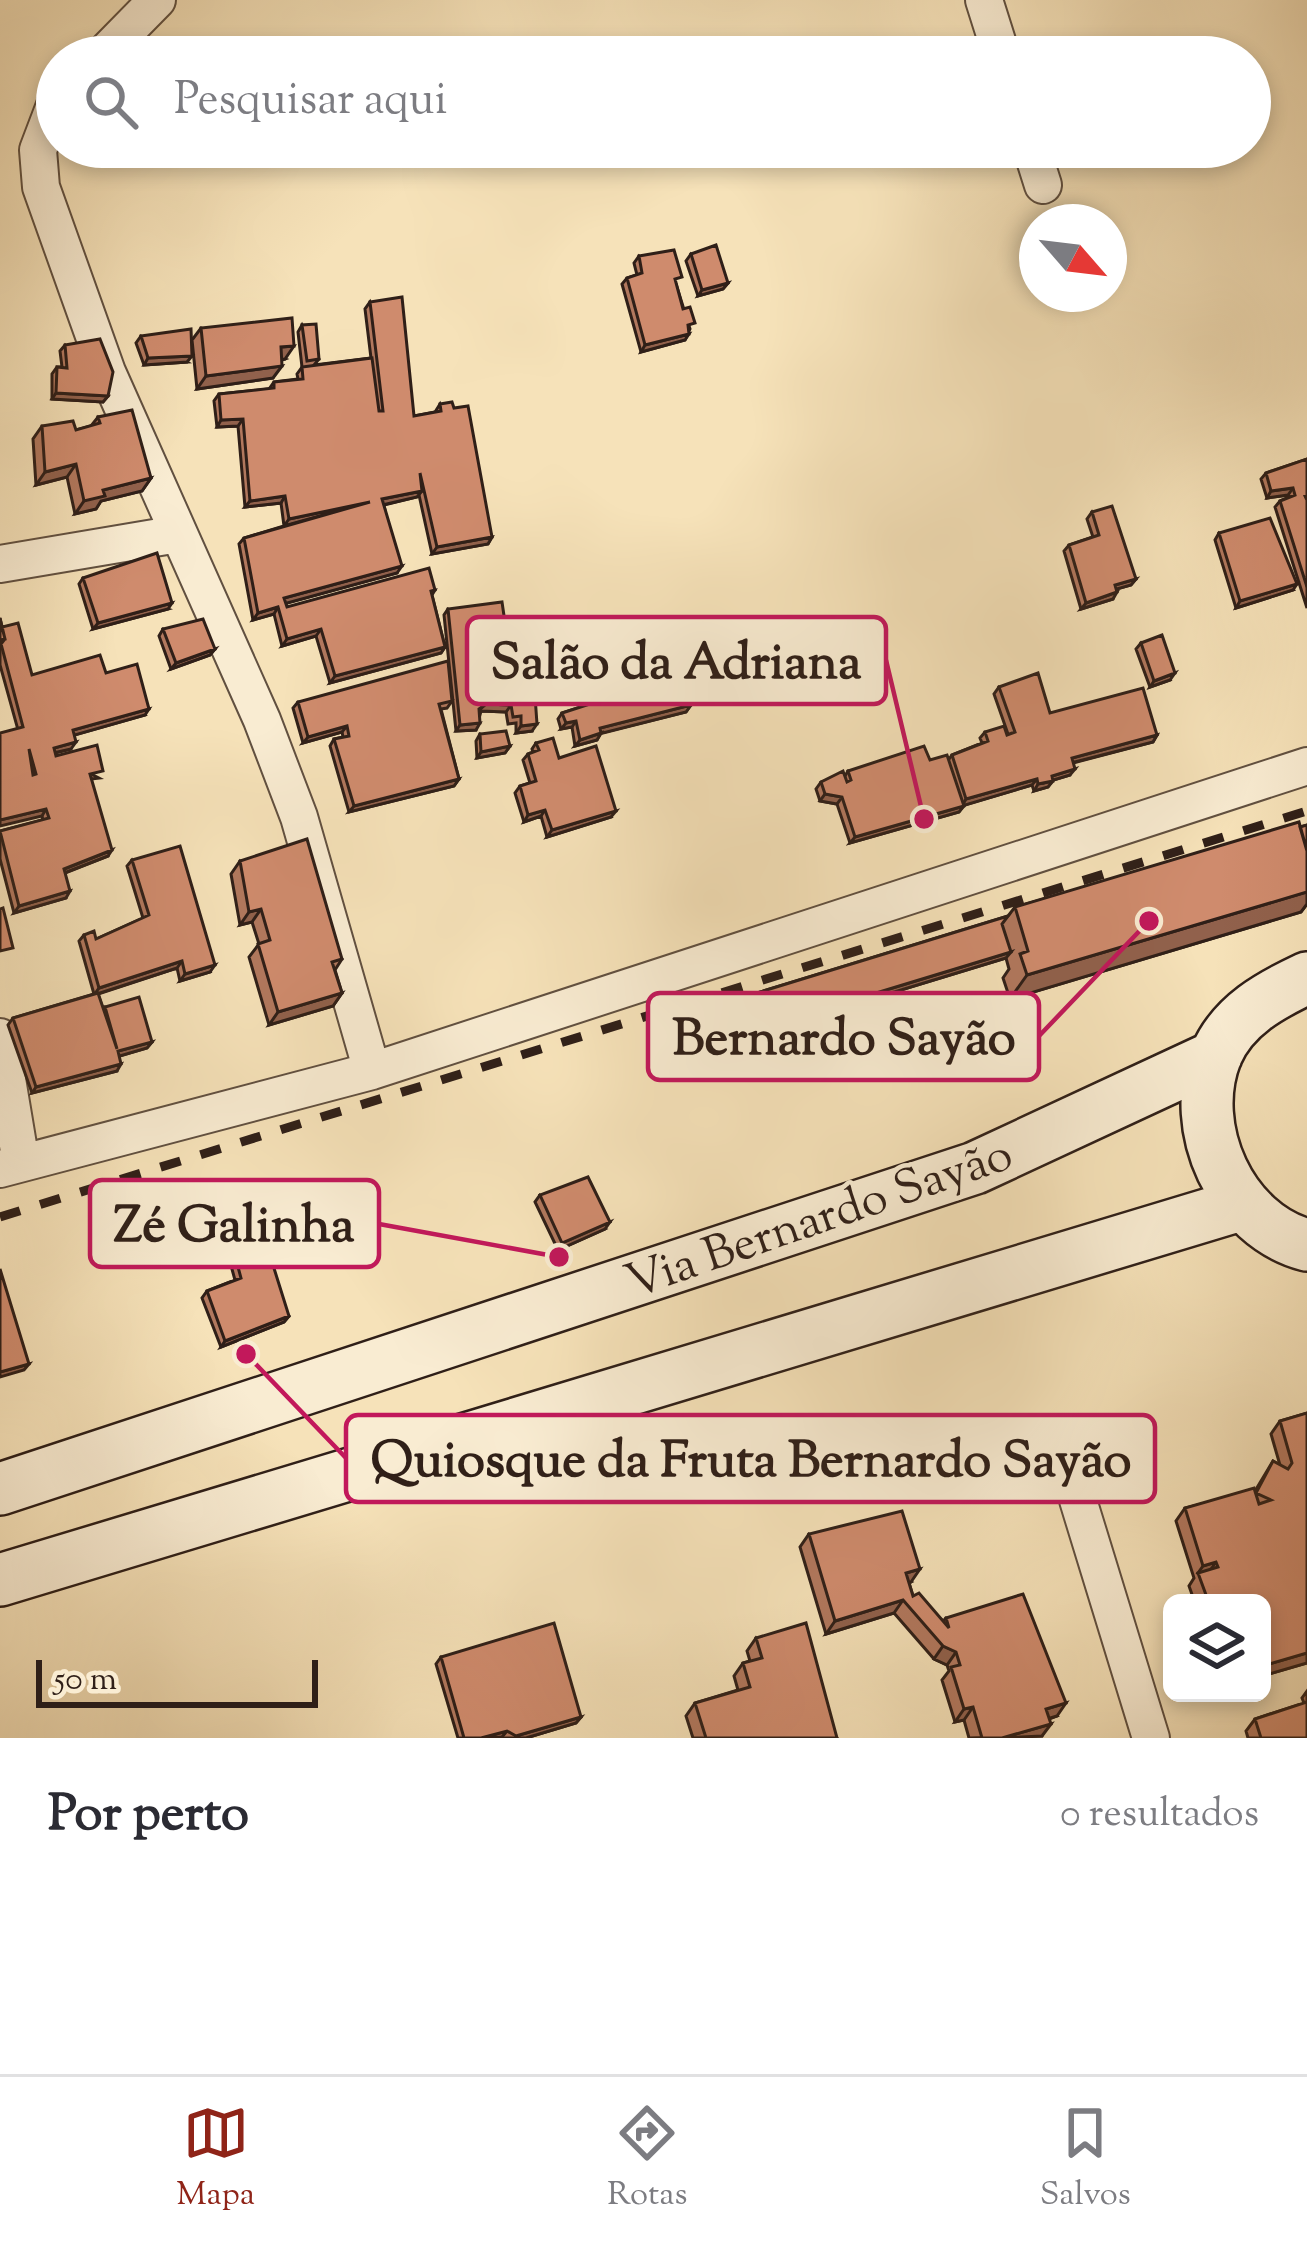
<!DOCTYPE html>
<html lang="pt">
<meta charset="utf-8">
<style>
:root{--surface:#fff;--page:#f2f2f3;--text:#2b2b33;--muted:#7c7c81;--line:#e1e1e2;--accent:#8f2418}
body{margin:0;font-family:"Sorts Mill Goudy",serif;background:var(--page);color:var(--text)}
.controls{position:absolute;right:36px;bottom:36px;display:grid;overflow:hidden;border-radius:18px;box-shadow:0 6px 18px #0003}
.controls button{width:108px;height:108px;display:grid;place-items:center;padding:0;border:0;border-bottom:3px solid var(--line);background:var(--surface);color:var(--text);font:60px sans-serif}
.compass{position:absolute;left:1019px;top:204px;width:108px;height:108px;border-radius:50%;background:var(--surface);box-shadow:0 6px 18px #0003;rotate:118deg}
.scale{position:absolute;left:36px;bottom:30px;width:282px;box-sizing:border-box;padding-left:12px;border:6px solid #2f1f18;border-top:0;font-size:33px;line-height:42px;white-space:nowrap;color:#2f1f18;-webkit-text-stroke:9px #f9ecd2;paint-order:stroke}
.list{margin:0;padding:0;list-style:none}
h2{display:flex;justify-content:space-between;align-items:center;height:156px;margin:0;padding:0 48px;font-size:51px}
h2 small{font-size:39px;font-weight:400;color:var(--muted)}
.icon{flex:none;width:66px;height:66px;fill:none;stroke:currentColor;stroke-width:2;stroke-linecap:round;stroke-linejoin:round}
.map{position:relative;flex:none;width:1307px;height:1738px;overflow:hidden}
.search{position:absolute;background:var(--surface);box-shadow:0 6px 18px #0003;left:36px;right:36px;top:36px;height:132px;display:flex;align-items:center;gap:30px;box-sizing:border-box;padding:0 42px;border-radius:66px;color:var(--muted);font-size:45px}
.sheet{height:336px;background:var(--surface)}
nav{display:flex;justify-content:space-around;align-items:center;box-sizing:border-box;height:168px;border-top:3px solid var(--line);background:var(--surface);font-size:33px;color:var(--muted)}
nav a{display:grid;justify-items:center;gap:6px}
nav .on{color:var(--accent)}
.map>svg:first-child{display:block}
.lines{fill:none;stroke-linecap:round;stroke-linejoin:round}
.minor-casing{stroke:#615040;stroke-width:40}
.secondary-casing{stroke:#2f1f18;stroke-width:56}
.minor{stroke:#f9ecd2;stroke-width:36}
.secondary{stroke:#f9ecd2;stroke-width:51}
.rail{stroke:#2f1f18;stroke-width:9;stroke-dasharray:21 21;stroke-linecap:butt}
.wall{fill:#b2785e;stroke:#2f1f18;stroke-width:3}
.shaded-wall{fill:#91614c;stroke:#2f1f18;stroke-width:3}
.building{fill:#cf8b6d;stroke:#2f1f18;stroke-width:3;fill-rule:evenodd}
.labels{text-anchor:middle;stroke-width:9;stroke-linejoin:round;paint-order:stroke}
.street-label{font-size:48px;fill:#2f1f18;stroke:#f9ecd2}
.leader{fill:none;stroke:#c2185b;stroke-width:4.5}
.callout-dot{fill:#c2185b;stroke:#f9ecd2;stroke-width:4.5}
.callout{fill:#f9ecd2;stroke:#c2185b;stroke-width:4.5}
.callout-label{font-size:51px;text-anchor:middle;font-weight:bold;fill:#2f1f18}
</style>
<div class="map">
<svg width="1307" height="1738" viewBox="0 0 1307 1738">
<rect width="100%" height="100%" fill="#f6e2b9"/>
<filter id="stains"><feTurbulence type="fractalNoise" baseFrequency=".00167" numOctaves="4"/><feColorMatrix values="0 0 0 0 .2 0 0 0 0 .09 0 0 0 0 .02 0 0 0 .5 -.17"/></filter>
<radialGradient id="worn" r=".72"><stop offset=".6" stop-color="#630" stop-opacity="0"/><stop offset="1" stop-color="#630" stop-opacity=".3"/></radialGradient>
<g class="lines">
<defs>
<path id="minor" d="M 984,0 L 1002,57
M 101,57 L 157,0
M 57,100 L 38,150 L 41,187 L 107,372 L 262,720 L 299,817 L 372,1071
M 1031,147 L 1043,185
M 0,564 L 178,534
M 0,1037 L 21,1163
M 0,1169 L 372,1071 L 1307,766
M 1078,1500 L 1151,1738"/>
<path id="secondary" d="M 1307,978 C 1271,995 1233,1015 1216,1055 C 1187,1128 1231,1225 1307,1245
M 0,1489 L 975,1168 L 1216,1056
M 0,1580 L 1240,1205"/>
</defs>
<use href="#minor" class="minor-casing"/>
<use href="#secondary" class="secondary-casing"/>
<use href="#minor" class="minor"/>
<use href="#secondary" class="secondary"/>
<path class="rail" d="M 0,1217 L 1307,811"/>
</g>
<path class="wall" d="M 691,254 L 728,283 L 723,289 L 698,296 L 686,261 Z
M 639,256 L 676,284 L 690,329 L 685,340 L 641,352 L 622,284 L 627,278 L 637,275 L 634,263 Z
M 370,302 L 414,416 L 435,412 L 440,404 L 492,537 L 488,544 L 432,554 L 419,495 L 417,497 L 384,505 L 397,573 L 286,603 L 287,607 L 435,590 L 432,595 L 445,647 L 441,653 L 330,683 L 316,636 L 282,646 L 274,614 L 253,620 L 239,544 L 244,538 L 284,526 L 281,503 L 245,507 L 238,426 L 217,427 L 214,401 L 219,394 L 269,389 L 274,382 L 298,379 L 297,374 L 302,367 L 298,332 L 302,325 L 319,359 L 314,365 L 371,358 L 365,309 Z
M 201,328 L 285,359 L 282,360 L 273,378 L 197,389 L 192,340 Z
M 141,336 L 187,362 L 144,365 L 136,343 Z
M 65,345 L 108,396 L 103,402 L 52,399 L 52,374 L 57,367 L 62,367 L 60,351 Z
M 98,417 L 151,478 L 142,491 L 101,501 L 96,509 L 75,514 L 67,477 L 36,485 L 33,439 L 42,426 L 76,430 L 91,426 Z
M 1307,459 L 1307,608 L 1275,507 L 1280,501 L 1289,497 L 1288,495 L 1267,498 L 1261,479 L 1266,473 Z
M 1092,512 L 1136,579 L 1131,585 L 1116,589 L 1113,599 L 1081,609 L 1064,551 L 1069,545 L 1093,537 L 1087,519 Z
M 1219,533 L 1293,590 L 1236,608 L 1215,540 Z
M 83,578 L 168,609 L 93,629 L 79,584 Z
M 448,609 L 508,643 L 532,731 L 516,733 L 516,723 L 508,724 L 506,712 L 481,711 L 476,730 L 456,731 L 444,615 Z
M 0,618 L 2,627 L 32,675 L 106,673 L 145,715 L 74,735 L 71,749 L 55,753 L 56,756 L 99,778 L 91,779 L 108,856 L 65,873 L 66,898 L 14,913 L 0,859 L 0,831 L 43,820 L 0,665 Z
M 163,629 L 215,649 L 210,655 L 171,669 L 159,636 Z
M 573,637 L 691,705 L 686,712 L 601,733 L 597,740 L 575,746 L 572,727 L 561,729 L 558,719 L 562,713 L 587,705 L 568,643 Z
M 1141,643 L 1170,680 L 1150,687 L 1136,649 Z
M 999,687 L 1050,713 L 1157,735 L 1153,742 L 1073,763 L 1070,775 L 1053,780 L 1048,787 L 1034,791 L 1032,785 L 964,805 L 959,812 L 850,843 L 837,804 L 820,801 L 816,789 L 821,782 L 845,776 L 848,771 L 949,759 L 952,755 L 982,743 L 980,738 L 985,732 L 1008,734 L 994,694 Z
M 452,701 L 447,708 L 441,709 L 459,779 L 454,786 L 349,812 L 330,746 L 334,739 L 343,737 L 342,732 L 303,743 L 293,708 L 298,702 Z
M 480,734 L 510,746 L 505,753 L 477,758 L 476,741 Z
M 536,743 L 559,758 L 611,817 L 547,837 L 541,816 L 524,822 L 515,793 L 520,786 L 530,783 L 523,760 L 528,754 L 533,752 L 532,749 Z
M 1307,825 L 1307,904 L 1301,912 L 1010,999 L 1003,978 L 1009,969 L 1006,958 L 691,1054 L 686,1043 L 680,1021 L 685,1015 L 1008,916 L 1015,907 Z
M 132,860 L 210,972 L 180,981 L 177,968 L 98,994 L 103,1009 L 105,1007 L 152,1042 L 147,1048 L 119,1056 L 117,1071 L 32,1093 L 8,1025 L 13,1018 L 94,994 L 79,941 L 84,935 L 96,939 L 143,918 L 127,866 Z
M 240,861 L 342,959 L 335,970 L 342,993 L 333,1006 L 269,1025 L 249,957 L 259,944 L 252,922 L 240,925 L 231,874 Z
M 540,1195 L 605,1229 L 558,1250 L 535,1202 Z
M 235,1256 L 289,1316 L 284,1322 L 221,1347 L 202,1298 L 207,1291 L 235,1280 L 230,1262 Z
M 1307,1413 L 1307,1663 L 1262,1676 L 1262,1603 L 1195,1603 L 1189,1586 L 1194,1578 L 1176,1521 L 1185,1508 L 1255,1491 L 1273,1461 L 1280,1465 L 1271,1434 L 1280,1421 Z
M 809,1534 L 911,1582 L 909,1583 L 913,1596 L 943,1621 L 946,1618 L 1057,1716 L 1049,1719 L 1042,1736 L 969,1738 L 964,1720 L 955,1722 L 942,1680 L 949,1671 L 947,1665 L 934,1659 L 894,1613 L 826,1634 L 800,1547 Z
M 756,1638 L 837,1738 L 693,1738 L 686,1716 L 695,1703 L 738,1690 L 734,1676 L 743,1663 L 750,1661 L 747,1651 Z
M 441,1657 L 581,1717 L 576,1723 L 526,1738 L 458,1738 L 436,1664 Z
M 1307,1691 L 1307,1738 L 1248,1738 L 1246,1731 L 1255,1719 L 1304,1703 L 1302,1698 Z"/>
<path class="shaded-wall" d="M 728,283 L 723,289 L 698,296 L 702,290 Z
M 689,334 L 685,340 L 641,352 L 645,345 Z
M 294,346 L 285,359 L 272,360 L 281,347 Z
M 192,356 L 187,362 L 144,365 L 148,358 Z
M 282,366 L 273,378 L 197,389 L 206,376 Z
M 56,393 L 108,396 L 103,402 L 52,399 Z
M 243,419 L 238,426 L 217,427 L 221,420 Z
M 76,464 L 67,477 L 36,485 L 45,472 Z
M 151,478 L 142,491 L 101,501 L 96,509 L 75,514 L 84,501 L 103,490 Z
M 1293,488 L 1288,495 L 1267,498 L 1271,491 Z
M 422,491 L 417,497 L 378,506 L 382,499 Z
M 285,496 L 281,503 L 245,507 L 250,501 Z
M 370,502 L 284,526 L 289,519 Z
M 492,537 L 488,544 L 432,554 L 437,547 Z
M 402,566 L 397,573 L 280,605 L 284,598 Z
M 1136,579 L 1131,585 L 1110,591 L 1115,585 Z
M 1297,584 L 1293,590 L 1236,608 L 1240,601 Z
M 1117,592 L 1113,599 L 1081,609 L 1086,603 Z
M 172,603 L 168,609 L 93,629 L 98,623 Z
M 278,607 L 274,614 L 253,620 L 258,613 Z
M 321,629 L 316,636 L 282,646 L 287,639 Z
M 445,647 L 441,653 L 330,683 L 335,676 Z
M 215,649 L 210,655 L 171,669 L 176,663 Z
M 1175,673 L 1170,680 L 1150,687 L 1154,681 Z
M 486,704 L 511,705 L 506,712 L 481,711 L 474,715 Z
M 691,705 L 686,712 L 595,735 L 600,728 Z
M 149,709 L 145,715 L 68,737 L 73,730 Z
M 576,721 L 572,727 L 561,729 L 566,723 Z
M 480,723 L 476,730 L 456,731 L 460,725 Z
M 537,724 L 532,731 L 516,733 L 521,726 Z
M 347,726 L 342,732 L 303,743 L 308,737 Z
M 601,733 L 597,740 L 575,746 L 580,740 Z
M 1157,735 L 1153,742 L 1067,764 L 1072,758 Z
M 76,742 L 71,749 L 49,754 L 54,748 Z
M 510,746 L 505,753 L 477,758 L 481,752 Z
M 1075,769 L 1070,775 L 1047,782 L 1052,776 Z
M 459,779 L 454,786 L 349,812 L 354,806 Z
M 1037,779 L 1032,785 L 962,806 L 966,799 Z
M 1053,781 L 1048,787 L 1034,791 L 1038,784 Z
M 825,794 L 842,797 L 837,804 L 820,801 Z
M 964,806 L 959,812 L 850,843 L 855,837 Z
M 46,809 L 42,816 L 0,826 L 0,820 Z
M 545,810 L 541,816 L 524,822 L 528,815 Z
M 616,811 L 611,817 L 547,837 L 552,830 Z
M 112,850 L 108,856 L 59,875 L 64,869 Z
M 70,891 L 66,898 L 14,913 L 19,906 Z
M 1307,892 L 1307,904 L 1301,912 L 1010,999 L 1027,975 Z
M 261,909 L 252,922 L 240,925 L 249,912 Z
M 1011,952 L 1006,958 L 691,1054 L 695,1048 Z
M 182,961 L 177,968 L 94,995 L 99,988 Z
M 215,965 L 210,972 L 180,981 L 185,974 Z
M 342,993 L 333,1006 L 269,1025 L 278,1012 Z
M 152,1042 L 147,1048 L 113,1058 L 118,1051 Z
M 121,1064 L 117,1071 L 32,1093 L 36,1087 Z
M 610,1222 L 605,1229 L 558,1250 L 562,1243 Z
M 289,1316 L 284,1322 L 221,1347 L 225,1341 Z
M 29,1364 L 24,1370 L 0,1377 L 0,1372 Z
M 1216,1562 L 1207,1575 L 1198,1573 L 1203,1566 Z
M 920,1569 L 911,1582 L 897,1586 L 906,1573 Z
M 903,1600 L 894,1613 L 826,1634 L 835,1621 Z
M 943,1646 L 956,1652 L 947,1665 L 934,1659 Z
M 1307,1653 L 1307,1663 L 1262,1676 L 1262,1666 Z
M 1066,1703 L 1057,1716 L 1037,1722 L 1046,1709 Z
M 973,1707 L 964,1720 L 955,1722 L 964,1709 Z
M 581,1717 L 576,1723 L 526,1738 L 515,1738 L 516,1736 Z
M 1051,1724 L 1042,1736 L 1002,1738 Z
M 507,1731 L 502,1737 L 481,1738 Z"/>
<path class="building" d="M 716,245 L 728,283 L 702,290 L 691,254 Z
M 674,250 L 682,277 L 675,279 L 683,309 L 690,307 L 695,323 L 688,325 L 689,334 L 645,345 L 627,278 L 642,273 L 639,256 Z
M 402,297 L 414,416 L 441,411 L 440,404 L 452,402 L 454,408 L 468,406 L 492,537 L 437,547 L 420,473 L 422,491 L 382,499 L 402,566 L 284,598 L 287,607 L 429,568 L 435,590 L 431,591 L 445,647 L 335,676 L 321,629 L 287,639 L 278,607 L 258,613 L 244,538 L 370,502 L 289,519 L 285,496 L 250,501 L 243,419 L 221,420 L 219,394 L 274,388 L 274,382 L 303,379 L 302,367 L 372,358 L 379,411 L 383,411 L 370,302 Z
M 292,318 L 294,346 L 281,347 L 282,366 L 206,376 L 201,328 Z
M 316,324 L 319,359 L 307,361 L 302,325 Z
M 191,329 L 192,356 L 148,358 L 141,336 Z
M 100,339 L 113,372 L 108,396 L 56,393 L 57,367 L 67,368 L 65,345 Z
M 132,410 L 151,478 L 103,490 L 105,496 L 84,501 L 76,464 L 45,472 L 42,426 L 73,421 L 76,430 L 100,423 L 98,417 Z
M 1307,459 L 1307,495 L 1305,496 L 1307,500 L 1307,587 L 1280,501 L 1295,495 L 1293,488 L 1271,491 L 1266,473 Z
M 1112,506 L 1136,579 L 1115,585 L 1117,592 L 1086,603 L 1069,545 L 1099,535 L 1092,512 Z
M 1270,518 L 1297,584 L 1240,601 L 1219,533 Z
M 157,553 L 172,603 L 98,623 L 83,578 Z
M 502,602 L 508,643 L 531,640 L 537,724 L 521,726 L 521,716 L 513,717 L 511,705 L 486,704 L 479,709 L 480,723 L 460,725 L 448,609 Z
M 0,618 L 5,639 L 0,640 Z
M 668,618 L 691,705 L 600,728 L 601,733 L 580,740 L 576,721 L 566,723 L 562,713 L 593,703 L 573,637 Z
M 203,619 L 215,649 L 176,663 L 163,629 Z
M 18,623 L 32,675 L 100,655 L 106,673 L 137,664 L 149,709 L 73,730 L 76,742 L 54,748 L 56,756 L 97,745 L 103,771 L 90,774 L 112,850 L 64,869 L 70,891 L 19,906 L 0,831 L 49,818 L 46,809 L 0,820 L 0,733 L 23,727 L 1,644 L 5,639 L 2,627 ZM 29,749 L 36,774 L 33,775 Z
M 1162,635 L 1175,673 L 1154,681 L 1141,643 Z
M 448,661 L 452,701 L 439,704 L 459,779 L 354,806 L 334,739 L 349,736 L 347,726 L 308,737 L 298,702 Z
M 1038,673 L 1050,713 L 1143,688 L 1157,735 L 1072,758 L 1075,769 L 1052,776 L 1053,781 L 1038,784 L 1037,779 L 966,799 L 952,755 L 988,741 L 985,732 L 1004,726 L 1007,735 L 1015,732 L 999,687 Z
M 506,731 L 510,746 L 481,752 L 480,734 Z
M 553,738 L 559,758 L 596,746 L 616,811 L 552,830 L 545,810 L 528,815 L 520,786 L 536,781 L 528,754 L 539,750 L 536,743 Z
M 924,746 L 930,760 L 947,755 L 964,806 L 855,837 L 842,797 L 825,794 L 821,782 L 843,771 L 847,782 L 851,780 L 848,771 Z
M 1299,822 L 1307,851 L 1307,892 L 1027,975 L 1020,954 L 1028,951 L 1015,907 Z
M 1307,825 L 1307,851 L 1300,827 Z
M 307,839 L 342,959 L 332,962 L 342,993 L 278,1012 L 258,944 L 270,940 L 261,909 L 249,912 L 240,861 Z
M 180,846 L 215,965 L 185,974 L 182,961 L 99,988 L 84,935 L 94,931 L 96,939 L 149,915 L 132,860 Z
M 3,908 L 13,948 L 0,951 L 0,909 Z
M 1008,916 L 1002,924 L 1011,952 L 695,1048 L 691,1036 L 685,1015 Z
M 98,993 L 117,1049 L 105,1007 L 139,997 L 152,1042 L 118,1051 L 121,1064 L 36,1087 L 13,1018 Z
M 588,1177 L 610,1222 L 562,1243 L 540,1195 Z
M 267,1246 L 289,1316 L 225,1341 L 207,1291 L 241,1278 L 235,1256 Z
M 0,1269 L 29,1364 L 0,1372 Z
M 1307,1413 L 1307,1653 L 1262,1666 L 1262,1603 L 1209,1603 L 1198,1573 L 1218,1567 L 1216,1562 L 1203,1566 L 1185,1508 L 1254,1488 L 1259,1504 L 1271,1500 L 1256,1493 L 1273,1461 L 1288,1469 L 1292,1463 L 1280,1421 Z
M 902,1511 L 920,1569 L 906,1573 L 913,1596 L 919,1593 L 949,1628 L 946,1618 L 1023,1594 L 1066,1703 L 1046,1709 L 1051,1724 L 1002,1738 L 982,1738 L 973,1707 L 964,1709 L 951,1667 L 960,1665 L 956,1652 L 943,1646 L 903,1600 L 835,1621 L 809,1534 Z
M 554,1623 L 581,1717 L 516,1736 L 507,1731 L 481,1738 L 464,1738 L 441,1657 Z
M 806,1623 L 837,1738 L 706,1738 L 695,1703 L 750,1687 L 743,1663 L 762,1658 L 756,1638 Z
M 1307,1702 L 1307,1738 L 1261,1738 L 1255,1719 Z"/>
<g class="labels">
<g class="street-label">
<text transform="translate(818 1216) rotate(-19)" y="17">Via Bernardo Sayão</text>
</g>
</g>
<path class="leader" d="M924 819L886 660M1149 921L1039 1036M559 1257L379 1224M246 1354L346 1458"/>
<g class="callout-dot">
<circle cx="924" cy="819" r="12"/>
<circle cx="1149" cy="921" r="12"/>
<circle cx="559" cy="1257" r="12"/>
<circle cx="246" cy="1354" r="12"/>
</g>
<g class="callout">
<rect x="467" y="617" width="419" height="87" rx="12"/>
<rect x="648" y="993" width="391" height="87" rx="12"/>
<rect x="90" y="1180" width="289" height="87" rx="12"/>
<rect x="346" y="1415" width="809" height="87" rx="12"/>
</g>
<g class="callout-label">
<text x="676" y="678">Salão da Adriana</text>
<text x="844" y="1054">Bernardo Sayão</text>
<text x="234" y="1241">Zé Galinha</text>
<text x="751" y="1476">Quiosque da Fruta Bernardo Sayão</text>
</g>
<rect width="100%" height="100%" filter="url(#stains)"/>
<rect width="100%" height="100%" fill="url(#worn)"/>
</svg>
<div class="controls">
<button><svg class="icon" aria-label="layers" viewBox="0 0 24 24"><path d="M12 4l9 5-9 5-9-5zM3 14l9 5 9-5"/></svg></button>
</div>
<svg class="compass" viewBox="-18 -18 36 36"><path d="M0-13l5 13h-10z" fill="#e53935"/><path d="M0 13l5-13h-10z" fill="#7c7c81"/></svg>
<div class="scale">50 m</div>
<div class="search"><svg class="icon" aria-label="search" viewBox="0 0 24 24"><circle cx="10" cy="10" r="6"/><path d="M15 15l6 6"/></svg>Pesquisar aqui</div>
</div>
<section class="sheet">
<h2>Por perto<small>0 resultados</small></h2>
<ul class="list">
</ul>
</section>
<nav>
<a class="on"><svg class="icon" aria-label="map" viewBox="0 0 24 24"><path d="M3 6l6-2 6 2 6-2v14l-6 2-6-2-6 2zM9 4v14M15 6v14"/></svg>Mapa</a>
<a><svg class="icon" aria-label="directions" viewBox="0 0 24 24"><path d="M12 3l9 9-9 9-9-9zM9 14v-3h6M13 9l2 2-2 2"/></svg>Rotas</a>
<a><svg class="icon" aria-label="saved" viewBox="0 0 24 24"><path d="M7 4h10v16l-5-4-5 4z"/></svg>Salvos</a>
</nav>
